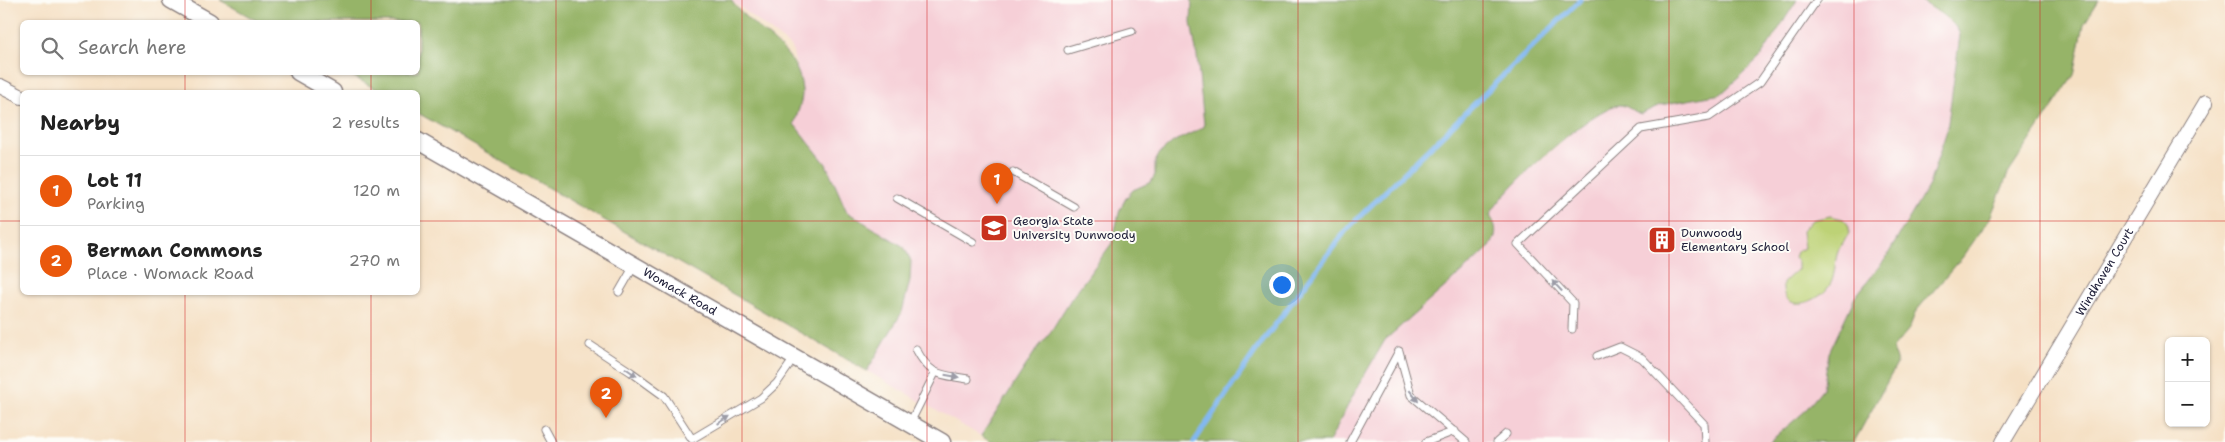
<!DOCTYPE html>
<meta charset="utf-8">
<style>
:root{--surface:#fff;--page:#f6f6f6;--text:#222;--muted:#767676;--line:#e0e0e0;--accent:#ea580c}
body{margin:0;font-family:"Shantell Sans",sans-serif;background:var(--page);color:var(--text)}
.controls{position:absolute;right:15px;bottom:15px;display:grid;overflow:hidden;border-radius:8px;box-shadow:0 1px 4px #0004}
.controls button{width:45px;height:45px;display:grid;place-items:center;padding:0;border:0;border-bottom:1px solid var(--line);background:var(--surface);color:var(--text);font:25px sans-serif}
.you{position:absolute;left:1281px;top:284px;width:18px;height:18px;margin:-12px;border:4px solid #fff;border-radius:50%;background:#1a73e8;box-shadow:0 0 0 8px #1a73e833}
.badge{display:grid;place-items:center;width:32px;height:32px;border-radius:50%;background:var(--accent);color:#fff;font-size:16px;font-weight:700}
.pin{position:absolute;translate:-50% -41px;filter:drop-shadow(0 1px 2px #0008)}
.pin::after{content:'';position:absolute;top:26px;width:18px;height:15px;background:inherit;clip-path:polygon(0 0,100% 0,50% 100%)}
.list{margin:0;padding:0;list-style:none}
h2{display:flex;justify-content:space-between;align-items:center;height:65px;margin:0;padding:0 20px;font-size:21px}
h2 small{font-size:16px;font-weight:400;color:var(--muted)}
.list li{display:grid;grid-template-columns:32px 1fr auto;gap:15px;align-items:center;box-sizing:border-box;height:70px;padding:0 20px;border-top:1px solid var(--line)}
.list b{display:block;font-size:19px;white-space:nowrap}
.list p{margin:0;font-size:16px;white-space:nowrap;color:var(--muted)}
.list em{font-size:16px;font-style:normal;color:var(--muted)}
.icon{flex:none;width:28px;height:28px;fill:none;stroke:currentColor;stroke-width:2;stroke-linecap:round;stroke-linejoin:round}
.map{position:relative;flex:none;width:2225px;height:442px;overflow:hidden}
.search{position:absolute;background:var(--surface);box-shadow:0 1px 4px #0004;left:20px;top:20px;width:400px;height:55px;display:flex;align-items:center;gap:12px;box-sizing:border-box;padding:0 18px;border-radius:8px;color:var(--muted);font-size:19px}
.panel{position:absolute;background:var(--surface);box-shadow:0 1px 4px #0004;left:20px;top:90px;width:400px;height:205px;border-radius:8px}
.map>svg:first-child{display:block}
.built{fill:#f6cfd7}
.green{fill:#bdd276;stroke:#707a58}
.forest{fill:#96b467;stroke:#5c6b51}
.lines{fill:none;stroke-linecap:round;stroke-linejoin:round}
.stream{stroke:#82b8f1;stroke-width:5}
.service-casing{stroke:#8c8180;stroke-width:9}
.minor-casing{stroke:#8c8180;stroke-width:16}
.tertiary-casing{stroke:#8c8180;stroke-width:19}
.service{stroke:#fff;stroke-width:7}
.minor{stroke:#fff;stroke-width:14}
.tertiary{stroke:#fff;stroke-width:16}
.oneway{fill:#9c9ca7}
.grid{fill:none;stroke:#d62828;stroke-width:1;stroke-opacity:0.55}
.labels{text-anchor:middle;stroke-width:4;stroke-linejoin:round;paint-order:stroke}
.poi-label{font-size:12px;fill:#22223b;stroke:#fdfcf7;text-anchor:start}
.street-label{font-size:12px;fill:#22223b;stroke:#fdfcf7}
</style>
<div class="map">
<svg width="2225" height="442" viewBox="0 0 2225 442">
<rect width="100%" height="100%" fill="#fdfcf7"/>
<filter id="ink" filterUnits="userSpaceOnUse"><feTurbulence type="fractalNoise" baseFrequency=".02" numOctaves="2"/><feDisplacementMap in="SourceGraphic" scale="10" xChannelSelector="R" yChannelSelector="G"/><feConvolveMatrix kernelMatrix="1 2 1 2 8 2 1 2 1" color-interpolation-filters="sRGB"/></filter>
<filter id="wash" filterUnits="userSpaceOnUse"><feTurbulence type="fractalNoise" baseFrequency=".0096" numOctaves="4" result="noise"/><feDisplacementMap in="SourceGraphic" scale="20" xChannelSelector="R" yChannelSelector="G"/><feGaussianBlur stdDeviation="1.12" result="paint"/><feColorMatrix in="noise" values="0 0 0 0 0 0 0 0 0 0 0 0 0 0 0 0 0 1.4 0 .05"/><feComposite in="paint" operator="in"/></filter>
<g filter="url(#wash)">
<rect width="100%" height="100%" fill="#f5e0c4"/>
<path class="built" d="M 731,0 L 1192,0 L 1191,23 L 1197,56 L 1204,124 L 1202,128 L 1173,142 L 1154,168 L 1155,175 L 1151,182 L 1120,209 L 1112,243 L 1071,299 L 1048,336 L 1036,350 L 981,436 L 867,371 L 902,312 L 904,247 L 847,212 L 826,164 L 794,124 L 802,91 L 792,48 Z
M 1797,0 L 1920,0 L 1949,21 L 1958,30 L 1960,35 L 1947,130 L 1929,185 L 1884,261 L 1855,297 L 1829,353 L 1823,389 L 1803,413 L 1769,442 L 1329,442 L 1358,386 L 1385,340 L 1410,318 L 1495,223 L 1490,215 L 1492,209 L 1516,182 L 1582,124 L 1608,108 L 1620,105 L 1641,114 L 1660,105 L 1721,94 L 1773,40 Z"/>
<path class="green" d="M 1830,216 L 1843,219 C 1856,230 1845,238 1839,249 C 1833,262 1837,278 1827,289 C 1814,305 1780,313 1783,283 L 1798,269 L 1798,262 L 1794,257 L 1796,252 L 1804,248 L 1802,231 L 1812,220 Z"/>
<path class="forest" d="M 220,0 L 731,0 C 753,33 799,46 802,90 C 803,100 797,114 794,124 L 826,164 L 847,212 L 904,247 L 911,261 L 910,280 L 902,312 L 867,371 L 418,113 L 418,92 L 381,92 L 347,73 L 418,72 L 418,22 L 259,22 Z
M 1192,0 L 1797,0 L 1760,58 L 1721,94 L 1660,105 L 1641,114 C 1634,112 1626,105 1620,105 C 1596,104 1498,193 1490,216 C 1498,228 1497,235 1490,247 L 1385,340 L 1358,386 L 1329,442 L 991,442 L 981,436 L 1036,350 L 1048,336 L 1071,299 L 1112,243 L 1120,209 L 1126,198 L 1133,190 L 1151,182 L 1155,175 L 1155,162 L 1160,153 L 1173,142 L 1202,128 L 1204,124 L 1197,56 L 1191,23 Z
M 1920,0 L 2099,0 L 2084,24 L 2074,75 L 2008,174 L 1990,218 L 1962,258 L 1916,311 L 1909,329 L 1893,348 L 1897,364 L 1854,442 L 1769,442 L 1803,413 L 1823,389 L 1829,353 L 1855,297 L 1884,261 L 1929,185 L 1947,130 L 1960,35 C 1955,20 1933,9 1920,0 Z"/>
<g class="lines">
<path class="stream" d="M 1194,442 L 1257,349 L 1347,229 L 1580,0"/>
</g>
</g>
<g filter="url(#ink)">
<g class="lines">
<defs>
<path id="service" d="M 1068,50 L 1132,31
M 1013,172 L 1074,207
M 897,198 L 973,242
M 619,292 L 634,266
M 1572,329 L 1573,303 L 1518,244 L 1641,129 L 1709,117 L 1760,82 L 1817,0
M 590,345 L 631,372 L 664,396 L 692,439 L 761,398 L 777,383 L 795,357
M 916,349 C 931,377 939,374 968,379
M 1399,351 L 1411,395 L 1466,442
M 1597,356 L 1620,347 L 1642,358 L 1704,424 L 1705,442
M 910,423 L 935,373
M 544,429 L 551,442
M 1350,442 L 1399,351
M 1426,442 L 1455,431
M 1497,442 L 1506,434"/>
<g id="minor">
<path d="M 0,86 L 22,97"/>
<path id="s1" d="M 2003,442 L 2206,102"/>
</g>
<g id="tertiary">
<path d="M 171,0 L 210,22"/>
<path d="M 298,72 L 333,92"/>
<path id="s2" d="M 418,141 L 942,442"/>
</g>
</defs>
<use href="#service" class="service-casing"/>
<use href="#minor" class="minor-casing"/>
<use href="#tertiary" class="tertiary-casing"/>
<use href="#service" class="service"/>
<use href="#minor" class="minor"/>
<use href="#tertiary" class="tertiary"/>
</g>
<defs><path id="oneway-solid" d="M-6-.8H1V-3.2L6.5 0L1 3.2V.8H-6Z" transform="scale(1.25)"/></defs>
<g class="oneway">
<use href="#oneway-solid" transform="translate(1557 286) rotate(-133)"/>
<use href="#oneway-solid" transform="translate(631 372) rotate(35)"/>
<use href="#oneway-solid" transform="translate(952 376) rotate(10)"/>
<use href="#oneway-solid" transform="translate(1414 396) rotate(52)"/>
<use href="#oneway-solid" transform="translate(724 420) rotate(-31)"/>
</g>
</g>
<path class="grid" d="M 185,0 L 185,22M 371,0 L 371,22M 556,0 L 556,442M 742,0 L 742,442M 927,0 L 927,442M 1112,0 L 1112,442M 1298,0 L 1298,442M 1483,0 L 1483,442M 1669,0 L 1669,442M 1854,0 L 1854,442M 2040,0 L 2040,442M 185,72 L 185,92M 371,72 L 371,92M 0,221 L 22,221M 418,221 L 2225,221M 185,292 L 185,442M 371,292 L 371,442"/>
<defs>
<symbol id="university-square" viewBox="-11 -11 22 22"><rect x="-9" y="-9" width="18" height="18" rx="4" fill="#c8321e" stroke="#fdfcf7"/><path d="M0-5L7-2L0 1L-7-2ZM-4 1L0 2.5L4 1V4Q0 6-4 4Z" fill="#fff"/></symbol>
<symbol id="building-square" viewBox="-11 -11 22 22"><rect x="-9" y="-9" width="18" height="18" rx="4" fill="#c8321e" stroke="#fdfcf7"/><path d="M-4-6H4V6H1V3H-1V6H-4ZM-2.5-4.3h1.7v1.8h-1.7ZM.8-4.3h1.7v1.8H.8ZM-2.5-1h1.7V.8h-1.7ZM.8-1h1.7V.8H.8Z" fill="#fff"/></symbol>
</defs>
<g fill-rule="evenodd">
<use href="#university-square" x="978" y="212" width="32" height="32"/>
<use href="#building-square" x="1646" y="224" width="32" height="32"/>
</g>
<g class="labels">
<g class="poi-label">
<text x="1013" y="225">Georgia State<tspan x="1013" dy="14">University Dunwoody</tspan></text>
<text x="1681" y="237">Dunwoody<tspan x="1681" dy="14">Elementary School</tspan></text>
</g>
<g class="street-label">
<text dy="4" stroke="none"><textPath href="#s1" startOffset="198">Windhaven Court</textPath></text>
<text dy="4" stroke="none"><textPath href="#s2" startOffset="302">Womack Road</textPath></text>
</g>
</g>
</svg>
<div class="controls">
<button>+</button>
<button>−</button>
</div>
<div class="you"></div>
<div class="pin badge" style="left:997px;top:204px">1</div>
<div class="pin badge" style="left:606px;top:418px">2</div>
<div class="search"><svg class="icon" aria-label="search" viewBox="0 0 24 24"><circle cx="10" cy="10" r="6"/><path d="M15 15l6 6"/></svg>Search here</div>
<section class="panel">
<h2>Nearby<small>2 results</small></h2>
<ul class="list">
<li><span class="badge">1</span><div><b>Lot 11</b><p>Parking</p></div><em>120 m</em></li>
<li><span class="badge">2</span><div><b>Berman Commons</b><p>Place · Womack Road</p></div><em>270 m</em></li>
</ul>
</section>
</div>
